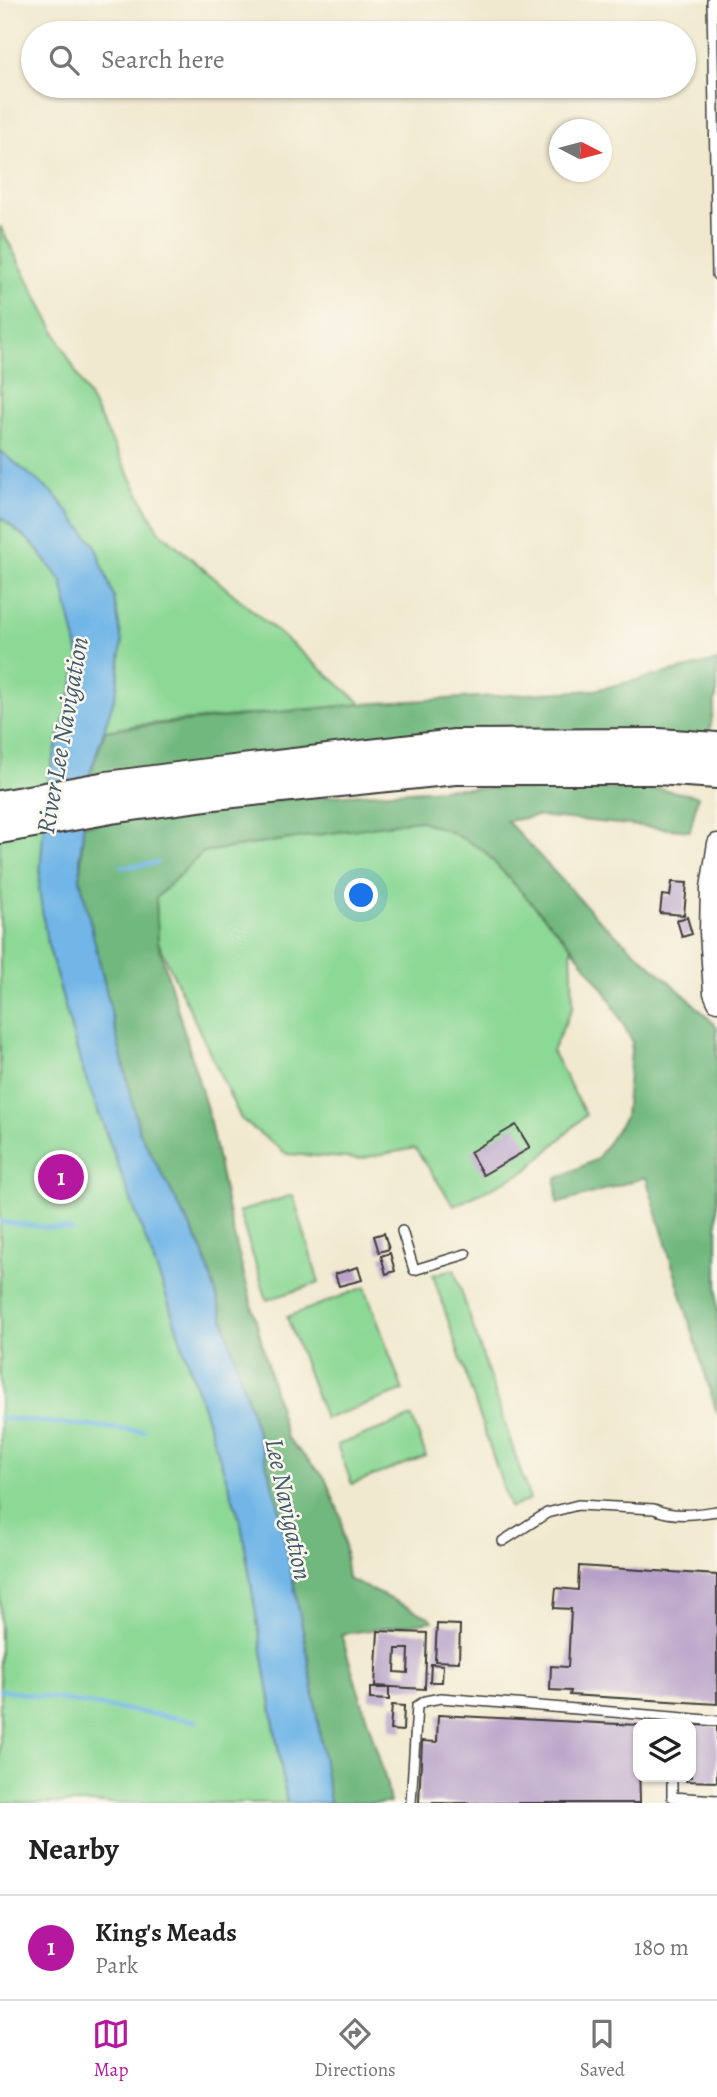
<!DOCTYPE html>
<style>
:root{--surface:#fff;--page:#f2f2f2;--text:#222;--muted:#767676;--line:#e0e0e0;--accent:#b5179e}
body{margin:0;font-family:Alegreya,serif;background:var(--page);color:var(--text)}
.controls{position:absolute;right:21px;bottom:21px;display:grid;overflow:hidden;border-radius:14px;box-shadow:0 2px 5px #0004}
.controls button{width:63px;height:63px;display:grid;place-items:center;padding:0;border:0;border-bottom:2px solid var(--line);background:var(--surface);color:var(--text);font:35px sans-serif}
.compass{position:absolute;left:549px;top:119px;width:63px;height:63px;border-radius:50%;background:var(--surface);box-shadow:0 2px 5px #0004;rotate:96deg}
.you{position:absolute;left:362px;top:896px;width:24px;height:24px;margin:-18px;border:5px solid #fff;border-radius:50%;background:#1a73e8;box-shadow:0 0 0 10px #1a73e833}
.badge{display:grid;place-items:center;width:46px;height:46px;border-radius:50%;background:var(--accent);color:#fff;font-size:23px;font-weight:700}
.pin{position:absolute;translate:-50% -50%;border:4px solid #fff;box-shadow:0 2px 7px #0006}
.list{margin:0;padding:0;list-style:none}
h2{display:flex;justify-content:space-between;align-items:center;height:91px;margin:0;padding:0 28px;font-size:30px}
h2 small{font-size:23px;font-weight:400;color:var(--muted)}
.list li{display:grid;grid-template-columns:46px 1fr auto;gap:21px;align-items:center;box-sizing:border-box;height:105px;padding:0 28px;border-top:2px solid var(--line)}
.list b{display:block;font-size:26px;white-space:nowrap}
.list p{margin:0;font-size:23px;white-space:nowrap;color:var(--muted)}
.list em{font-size:23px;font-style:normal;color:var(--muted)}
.icon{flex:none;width:38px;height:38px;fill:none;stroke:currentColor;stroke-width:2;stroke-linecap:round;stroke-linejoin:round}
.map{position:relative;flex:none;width:717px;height:1803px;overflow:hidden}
.search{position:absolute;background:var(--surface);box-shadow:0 2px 5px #0004;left:21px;right:21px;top:21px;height:77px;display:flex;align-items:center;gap:18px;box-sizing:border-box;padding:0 24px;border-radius:38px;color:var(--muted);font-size:26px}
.sheet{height:196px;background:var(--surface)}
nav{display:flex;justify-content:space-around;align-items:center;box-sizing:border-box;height:98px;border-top:2px solid var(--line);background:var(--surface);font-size:19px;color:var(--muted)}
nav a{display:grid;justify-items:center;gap:4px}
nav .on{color:var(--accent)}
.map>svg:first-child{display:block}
.green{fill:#8cd895;stroke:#547a58;stroke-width:2}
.forest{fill:#71b87e;stroke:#466a4d;stroke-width:2}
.water{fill:#71b6e7;stroke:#466982;stroke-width:2}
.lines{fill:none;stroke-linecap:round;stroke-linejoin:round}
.stream{stroke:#71b6e7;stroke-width:4.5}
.building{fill:#b7a1c8;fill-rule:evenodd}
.service-casing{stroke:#3c3b37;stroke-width:12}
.minor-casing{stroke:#3c3b37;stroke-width:21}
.trunk-casing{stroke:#3c3b37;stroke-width:32}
.service{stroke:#fff;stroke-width:9}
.minor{stroke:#fff;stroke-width:18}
.trunk{stroke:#fff;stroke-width:28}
.labels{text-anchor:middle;stroke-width:5;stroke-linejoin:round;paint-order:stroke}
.water-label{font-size:26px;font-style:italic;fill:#3e5a6d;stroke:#fbf7ec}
</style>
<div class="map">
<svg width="717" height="1803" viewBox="0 0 717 1803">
<rect width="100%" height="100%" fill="#fbf7ec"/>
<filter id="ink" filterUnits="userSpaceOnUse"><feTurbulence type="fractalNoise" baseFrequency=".0143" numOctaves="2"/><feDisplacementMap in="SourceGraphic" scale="14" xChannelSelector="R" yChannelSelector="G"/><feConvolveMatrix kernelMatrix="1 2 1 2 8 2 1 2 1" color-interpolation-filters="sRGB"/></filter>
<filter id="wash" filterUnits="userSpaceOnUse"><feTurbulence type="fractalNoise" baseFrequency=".00686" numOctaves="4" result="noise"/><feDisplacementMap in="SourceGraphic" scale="28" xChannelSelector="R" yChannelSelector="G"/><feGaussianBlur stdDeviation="1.57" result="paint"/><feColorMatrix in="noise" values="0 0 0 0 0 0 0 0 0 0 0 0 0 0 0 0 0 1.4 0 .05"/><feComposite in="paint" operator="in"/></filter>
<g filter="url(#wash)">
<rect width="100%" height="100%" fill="#f1e9cf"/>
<path class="green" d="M 0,226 L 158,530 L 362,704 L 138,725 L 105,731 L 46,937 L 81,1065 L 164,1289 L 241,1523 L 287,1803 L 0,1803 Z
M 419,820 L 451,832 L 483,850 L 546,906 L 571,946 L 573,1006 L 552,1051 L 586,1115 L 526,1171 L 454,1206 L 415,1148 L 358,1159 L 287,1154 L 241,1119 L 158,942 L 156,897 L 203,852 Z
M 293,1195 L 319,1283 L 267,1300 L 239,1212 Z
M 454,1269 L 530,1500 L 510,1508 L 433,1275 Z
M 365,1287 L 403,1391 L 325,1419 L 287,1317 Z
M 412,1417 L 426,1456 L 352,1484 L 337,1445 Z"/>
<path class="forest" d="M 717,661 L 717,690 L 709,735 L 89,777 L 105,731 L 123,728 L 362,704 L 595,690 Z
M 456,788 L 660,789 L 698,796 L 690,831 L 537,816 L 507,821 L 597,918 L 689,999 L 717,1027 L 717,1414 L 646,1177 L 557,1204 L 556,1179 L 597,1159 L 625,1117 L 632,1041 L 607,994 L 571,946 L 483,850 L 451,832 L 418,820 L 203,852 L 156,898 L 158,942 L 208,1113 L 230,1220 L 286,1437 L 325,1478 L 341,1517 L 348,1579 L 429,1617 L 433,1621 L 341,1634 L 386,1781 L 390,1803 L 330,1803 L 308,1657 L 278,1503 L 203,1251 L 139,1132 L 80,879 L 83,825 L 254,801 Z"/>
<path class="water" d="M 0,451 L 54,494 L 95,545 L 114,597 L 122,642 L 117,689 L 89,777 L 80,857 L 80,879 L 139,1131 L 203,1251 L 278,1503 L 308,1657 L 330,1803 L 287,1803 L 241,1523 L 164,1289 L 81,1065 L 46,937 L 39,890 L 44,816 L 49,774 L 80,660 L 62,582 L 33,544 L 0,517 Z"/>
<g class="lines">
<path class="stream" d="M 121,867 L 157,863
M 0,1222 L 72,1230
M 0,1418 L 144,1431
M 0,1690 L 196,1721"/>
</g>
<g id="blocks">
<path class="building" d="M 672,882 L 687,883 L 684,915 L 660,913 L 662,895 L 670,896 Z
M 687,917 L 692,934 L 682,937 L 677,920 Z
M 516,1125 L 530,1148 L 483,1175 L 470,1152 Z
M 384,1233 L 389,1249 L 379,1252 L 374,1236 Z
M 390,1253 L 395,1271 L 386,1274 L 381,1256 Z
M 358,1267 L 362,1280 L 339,1286 L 335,1274 Z
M 579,1566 L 717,1575 L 717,1704 L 570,1695 L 571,1691 L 550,1690 L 551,1666 L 568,1667 L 571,1609 L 554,1608 L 556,1588 L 578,1590 Z
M 437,1624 L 460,1625 L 459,1662 L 435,1661 Z
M 378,1631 L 427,1633 L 425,1689 L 375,1686 ZM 396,1649 L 409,1649 L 408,1673 L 395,1672 Z
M 431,1664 L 443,1665 L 442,1682 L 430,1682 Z
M 370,1688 L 389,1688 L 389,1700 L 370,1699 Z
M 392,1705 L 404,1706 L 403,1731 L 390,1730 Z
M 438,1715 L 638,1725 L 640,1803 L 419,1803 L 422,1741 L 437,1742 Z
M 692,1725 L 717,1726 L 717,1782 L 686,1781 L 686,1777 L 691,1777 Z"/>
</g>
</g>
<g filter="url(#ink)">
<use href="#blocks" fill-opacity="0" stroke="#3c3b37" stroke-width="2"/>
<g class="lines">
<defs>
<path id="service" d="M 712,0 L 717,275
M 402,1231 L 414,1270 L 466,1254
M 503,1541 L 547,1513 L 578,1505 L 654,1509 C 674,1518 696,1514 717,1511
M 673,1724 L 673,1717 L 717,1721
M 672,1777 L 672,1797 L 717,1800
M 411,1803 L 417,1706 L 425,1701 L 441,1698 L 673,1717"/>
<path id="minor" d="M 717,843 L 710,888 L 709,932 L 713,993 L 717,1002"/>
<path id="trunk" d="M 0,805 L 107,786 L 200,774 L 455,744 L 658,743 L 717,747
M 0,829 L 111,809 L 214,795 L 455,770 L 657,770 L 717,774"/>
</defs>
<use href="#service" class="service-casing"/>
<use href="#minor" class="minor-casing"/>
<use href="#trunk" class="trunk-casing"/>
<use href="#service" class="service"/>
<use href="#minor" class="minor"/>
<use href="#trunk" class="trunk"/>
</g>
</g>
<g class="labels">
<g class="water-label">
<text transform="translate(62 735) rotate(-80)" y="9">River Lee Navigation</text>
<text transform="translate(289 1509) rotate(78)" y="9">Lee Navigation</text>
</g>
</g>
</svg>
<div class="controls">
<button><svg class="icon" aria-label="layers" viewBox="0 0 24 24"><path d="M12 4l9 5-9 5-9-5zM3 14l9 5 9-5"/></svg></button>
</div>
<svg class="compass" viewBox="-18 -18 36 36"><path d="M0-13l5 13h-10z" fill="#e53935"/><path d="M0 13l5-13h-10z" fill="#767676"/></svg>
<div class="you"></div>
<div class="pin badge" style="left:61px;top:1177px">1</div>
<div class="search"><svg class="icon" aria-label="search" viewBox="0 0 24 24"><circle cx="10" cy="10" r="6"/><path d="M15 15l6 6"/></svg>Search here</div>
</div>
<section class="sheet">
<h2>Nearby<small></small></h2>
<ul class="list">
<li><span class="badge">1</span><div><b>King's Meads</b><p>Park</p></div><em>180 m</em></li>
</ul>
</section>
<nav>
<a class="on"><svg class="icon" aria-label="map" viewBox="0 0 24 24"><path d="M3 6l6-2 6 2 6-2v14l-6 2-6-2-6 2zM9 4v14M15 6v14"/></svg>Map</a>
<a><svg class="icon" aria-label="directions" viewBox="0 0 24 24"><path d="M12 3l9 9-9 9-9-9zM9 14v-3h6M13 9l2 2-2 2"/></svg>Directions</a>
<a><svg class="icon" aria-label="saved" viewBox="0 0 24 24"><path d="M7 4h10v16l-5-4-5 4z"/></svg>Saved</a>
</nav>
